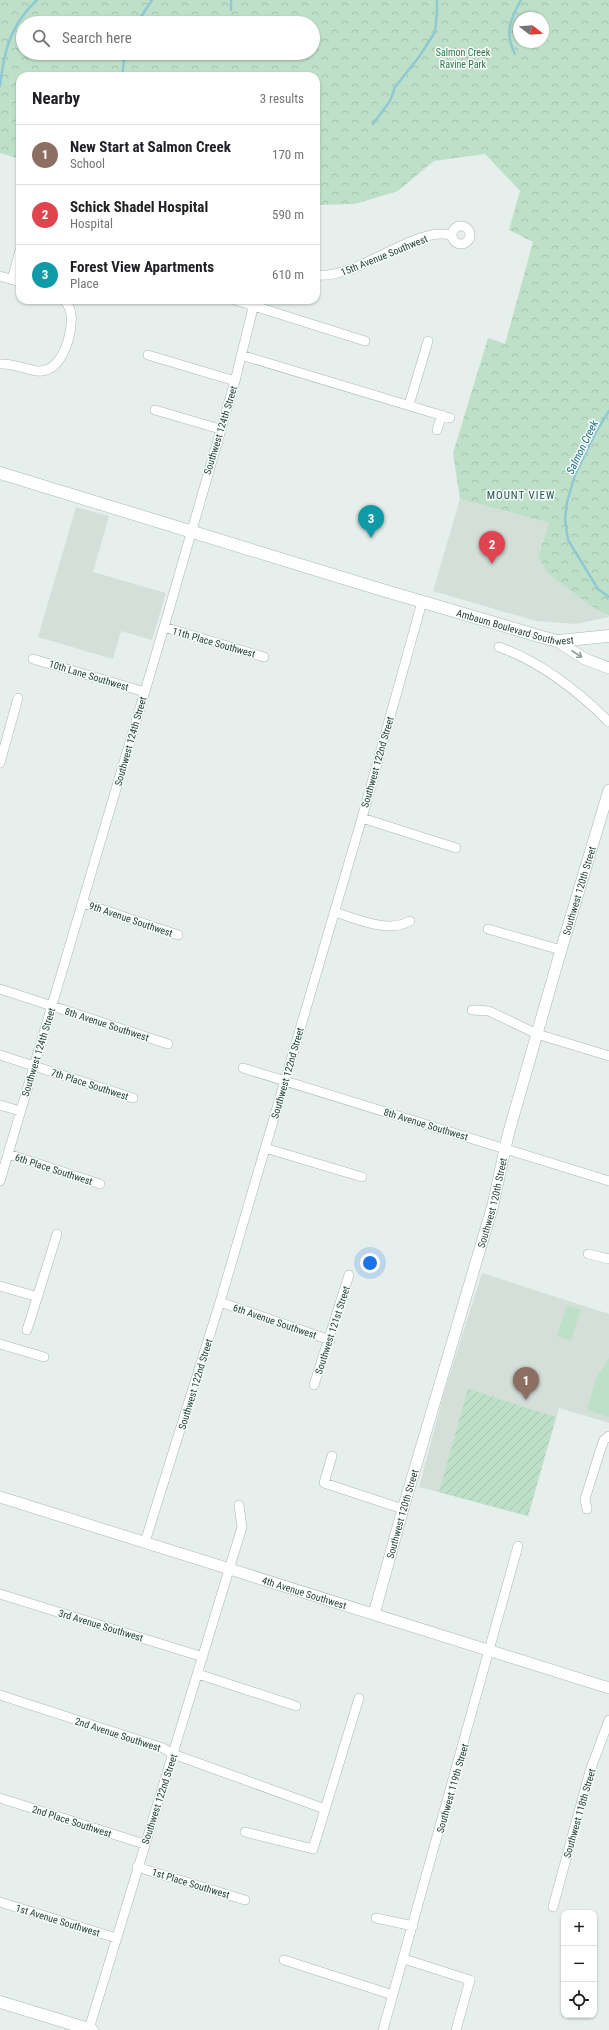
<!DOCTYPE html>
<meta charset="utf-8">
<style>
:root{--surface:#fff;--page:#f6f6f6;--text:#202124;--muted:#757577;--line:#e0e0e0;--accent:#7f4e3f}
body{margin:0;font-family:"Roboto Condensed",sans-serif;background:var(--page);color:var(--text)}
.controls{position:absolute;right:12px;bottom:12px;display:grid;overflow:hidden;border-radius:8px;box-shadow:0 1px 3px #0004}
.controls button{width:36px;height:36px;display:grid;place-items:center;padding:0;border:0;border-bottom:1px solid var(--line);background:var(--surface);color:var(--text);font:20px sans-serif}
.compass{position:absolute;left:513px;top:12px;width:36px;height:36px;border-radius:50%;background:var(--surface);box-shadow:0 1px 3px #0004;rotate:107deg}
.you{position:absolute;left:370px;top:1263px;width:14px;height:14px;margin:-10px;border:3px solid #fff;border-radius:50%;background:#1a73e8;box-shadow:0 0 0 6px #1a73e833}
.badge{display:grid;place-items:center;width:26px;height:26px;border-radius:50%;background:var(--accent);color:#fff;font-size:13px;font-weight:700}
.pin{position:absolute;translate:-50% -33px;filter:drop-shadow(0 1px 2px #0008)}
.pin::after{content:'';position:absolute;top:21px;width:14px;height:12px;background:inherit;clip-path:polygon(0 0,100% 0,50% 100%)}
.list{margin:0;padding:0;list-style:none}
h2{display:flex;justify-content:space-between;align-items:center;height:52px;margin:0;padding:0 16px;font-size:17px}
h2 small{font-size:13px;font-weight:400;color:var(--muted)}
.list li{display:grid;grid-template-columns:26px 1fr auto;gap:12px;align-items:center;box-sizing:border-box;height:60px;padding:0 16px;border-top:1px solid var(--line)}
.list b{display:block;font-size:15px;white-space:nowrap}
.list p{margin:0;font-size:13px;white-space:nowrap;color:var(--muted)}
.list em{font-size:13px;font-style:normal;color:var(--muted)}
.icon{flex:none;width:22px;height:22px;fill:none;stroke:currentColor;stroke-width:2;stroke-linecap:round;stroke-linejoin:round}
.map{position:relative;flex:none;width:609px;height:2030px;overflow:hidden}
.search{position:absolute;background:var(--surface);box-shadow:0 1px 3px #0004;left:16px;top:16px;width:304px;height:44px;display:flex;align-items:center;gap:10px;box-sizing:border-box;padding:0 14px;border-radius:22px;color:var(--muted);font-size:15px}
.panel{position:absolute;background:var(--surface);box-shadow:0 1px 3px #0004;left:16px;top:72px;width:304px;height:232px;border-radius:12px}
.map>svg:first-child{display:block}
.built{fill:#d4dfda}
.forest{fill:url(#forest-crowns);fill-rule:evenodd}
.garden{fill:url(#garden-furrows)}
.pitch{fill:#bfe0c8}
.lines{fill:none;stroke-linecap:round;stroke-linejoin:round}
.stream{stroke:#8ec9d4;stroke-width:2.5}
.minor-casing{stroke:#a8b8b2;stroke-width:10}
.tertiary-casing{stroke:#a8b8b2;stroke-width:12}
.secondary-casing{stroke:#a4bbb3;stroke-width:13}
.minor{stroke:#fff;stroke-width:9}
.tertiary{stroke:#fff;stroke-width:11}
.secondary{stroke:#fff;stroke-width:12}
.oneway{stroke:#92a09c}
.labels{text-anchor:middle;stroke-width:3;stroke-linejoin:round;paint-order:stroke}
.park-label{font-size:10px;fill:#2d7a4b;stroke:#f7fbf9}
.street-label{font-size:10px;fill:#24423a;stroke:#f7fbf9}
.water-label{font-size:11px;font-style:italic;fill:#1c6f80;stroke:#f7fbf9}
.neighbourhood-label{font-size:11px;letter-spacing:1px;fill:#1f5548;stroke:#f7fbf9}
</style>
<div class="map">
<svg width="609" height="2030" viewBox="0 0 609 2030">
<defs>
<pattern id="forest-crowns" width="20" height="18" patternUnits="userSpaceOnUse"><rect width="20" height="18" fill="#bfe0c8"/><path d="M2 6a3 3 0 1 1 6 0M12 15a3 3 0 1 1 6 0" fill="none" stroke="#a4c1ad"/></pattern>
<pattern id="garden-furrows" width="10" height="10" patternUnits="userSpaceOnUse"><rect width="10" height="10" fill="#bfe0c8"/><path d="M-1 1l2-2M0 10L10 0M9 11l2-2" fill="none" stroke="#a4c1ad"/></pattern>
</defs>
<rect width="100%" height="100%" fill="#e6efeb"/>
<path class="built" d="M 460,499 L 549,523 L 538,556 L 547,573 L 595,609 L 609,617 L 576,624 L 536,621 L 433,591 Z
M 76,507 L 109,516 L 93,572 L 166,593 L 152,640 L 121,631 L 113,659 L 38,637 Z
M 482,1273 L 609,1314 L 609,1423 L 559,1408 L 528,1516 L 419,1487 L 444,1393 Z"/>
<path class="forest" d="M 0,0 L 609,0 L 609,616 L 595,609 L 547,573 L 538,556 L 549,523 L 460,499 L 453,453 L 488,338 L 505,344 L 533,242 L 509,230 L 520,191 L 485,154 L 434,161 L 398,191 L 355,204 L 316,205 L 316,76 L 20,76 L 20,159 L 0,153 ZM 519,18 L 543,18 L 543,42 L 519,42 ZM 23,23 L 313,23 L 313,53 L 23,53 Z"/>
<path class="garden" d="M 468,1389 L 556,1417 L 528,1516 L 439,1492 Z"/>
<path class="pitch" d="M 567,1305 L 581,1309 L 571,1341 L 557,1336 Z
M 609,1358 L 609,1417 L 587,1410 L 596,1378 Z"/>
<g class="lines">
<path class="stream" d="M 231,0 L 231,10
M 137,23 L 152,0
M 515,54 C 504,32 510,20 521,0
M 122,76 L 125,53
M 0,86 C 4,51 10,25 37,0
M 373,124 L 390,101 L 395,87 L 419,57 L 435,32 L 437,12 L 437,0
M 609,411 L 596,432 L 575,475 L 567,502 L 565,519 L 568,540 L 598,589 L 609,597"/>
<defs>
<path id="minor" d="M452 235a9 9 0 1 1 18 0a9 9 0 1 1-18 0Z
M 316,275 C 360,279 413,226 451,235
M 0,276 L 20,282
M 12,280 L 20,250
M 235,300 L 365,341
M 148,355 L 235,381
M 241,355 L 450,418
M 0,364 C 13,363 24,369 37,371 C 57,373 67,349 70,332 C 72,321 73,309 64,300
M 409,405 L 428,341
M 155,410 L 220,429
M 437,430 L 442,415
M 164,627 L 264,657
M 499,647 C 541,662 578,691 609,722
M 33,659 L 145,692
M 0,763 L 18,698
M 362,818 L 456,848
M 83,903 L 178,935
M 334,912 C 356,918 387,934 410,921
M 488,929 L 561,950
M 0,989 L 168,1044
M 472,1010 L 489,1011 L 537,1034 L 609,1056
M 0,1055 L 133,1098
M 243,1068 L 609,1181
M 0,1105 L 20,1111
M 265,1148 L 362,1177
M 8,1154 L 100,1184
M 0,1181 L 164,627 L 235,381 L 255,300
M 588,1254 L 609,1259
M 0,1286 L 38,1297
M 220,1302 L 330,1340
M 27,1330 L 57,1234
M 0,1344 L 44,1357
M 314,1385 L 349,1275
M 332,1456 L 324,1483 L 403,1509
M 587,1509 L 585,1499 L 601,1448 L 604,1440 L 609,1436
M 145,1542 L 220,1302 L 362,818 L 422,602
M 0,1594 L 203,1657
M 198,1674 L 296,1706
M 0,1695 L 163,1748 L 173,1754 L 325,1809
M 0,1798 L 144,1844
M 245,1832 L 313,1849 L 359,1698
M 137,1867 L 245,1900
M 0,1902 L 116,1938
M 553,1907 L 590,1771 L 609,1720
M 376,1918 L 413,1926
M 404,1959 L 470,1980 L 456,2030
M 284,1960 L 393,1995
M 89,2029 L 242,1527 L 239,1505
M 383,2030 L 518,1546"/>
<g id="tertiary">
<path d="M 557,641 L 585,659 L 609,668"/>
<path id="s1" d="M 0,1497 L 609,1688"/>
<path id="s2" d="M 374,1614 L 403,1509 L 493,1205 L 508,1135 L 561,950 L 609,790"/>
</g>
<g id="secondary">
<path id="s3" d="M 0,473 L 379,589 L 542,637 L 557,641 L 609,636"/>
<path d="M 0,2002 L 92,2030"/>
</g>
</defs>
<use href="#minor" class="minor-casing"/>
<use href="#tertiary" class="tertiary-casing"/>
<use href="#secondary" class="secondary-casing"/>
<use href="#minor" class="minor"/>
<use href="#tertiary" class="tertiary"/>
<use href="#secondary" class="secondary"/>
</g>
<defs><path id="oneway-shaft" d="M-6 0H5M1.5-3L5.5 0L1.5 3" fill="none" stroke-width="1.6" stroke-linecap="round" stroke-linejoin="round"/></defs>
<use class="oneway" href="#oneway-shaft" transform="translate(577 654) rotate(33)"/>
<g class="labels">
<g class="park-label">
<text x="463" y="56">Salmon Creek<tspan x="463" dy="12">Ravine Park</tspan></text>
</g>
<g class="street-label">
<text transform="translate(384 255) rotate(-22)" y="4">15th Avenue Southwest</text>
<text transform="translate(220 430) rotate(-73)" y="4">Southwest 124th Street</text>
<text dy="4" stroke="none"><textPath href="#s3" startOffset="538">Ambaum Boulevard Southwest</textPath></text>
<text transform="translate(214 642) rotate(16)" y="4">11th Place Southwest</text>
<text transform="translate(89 675) rotate(17)" y="4">10th Lane Southwest</text>
<text transform="translate(130 741) rotate(-74)" y="4">Southwest 124th Street</text>
<text transform="translate(377 762) rotate(-74)" y="4">Southwest 122nd Street</text>
<text dy="4" stroke="none"><textPath href="#s2" startOffset="752">Southwest 120th Street</textPath></text>
<text transform="translate(131 919) rotate(19)" y="4">9th Avenue Southwest</text>
<text transform="translate(107 1024) rotate(18)" y="4">8th Avenue Southwest</text>
<text transform="translate(38 1052) rotate(-73)" y="4">Southwest 124th Street</text>
<text transform="translate(287 1073) rotate(-74)" y="4">Southwest 122nd Street</text>
<text transform="translate(90 1084) rotate(18)" y="4">7th Place Southwest</text>
<text transform="translate(426 1124) rotate(17)" y="4">8th Avenue Southwest</text>
<text transform="translate(54 1169) rotate(18)" y="4">6th Place Southwest</text>
<text dy="4" stroke="none"><textPath href="#s2" startOffset="428">Southwest 120th Street</textPath></text>
<text transform="translate(275 1321) rotate(19)" y="4">6th Avenue Southwest</text>
<text transform="translate(332 1330) rotate(-72)" y="4">Southwest 121st Street</text>
<text transform="translate(195 1384) rotate(-73)" y="4">Southwest 122nd Street</text>
<text dy="4" stroke="none"><textPath href="#s2" startOffset="104">Southwest 120th Street</textPath></text>
<text dy="4" stroke="none"><textPath href="#s1" startOffset="319">4th Avenue Southwest</textPath></text>
<text transform="translate(101 1625) rotate(17)" y="4">3rd Avenue Southwest</text>
<text transform="translate(118 1734) rotate(18)" y="4">2nd Avenue Southwest</text>
<text transform="translate(452 1788) rotate(-74)" y="4">Southwest 119th Street</text>
<text transform="translate(159 1799) rotate(-72)" y="4">Southwest 122nd Street</text>
<text transform="translate(579 1813) rotate(-74)" y="4">Southwest 118th Street</text>
<text transform="translate(72 1821) rotate(18)" y="4">2nd Place Southwest</text>
<text transform="translate(191 1883) rotate(17)" y="4">1st Place Southwest</text>
<text transform="translate(58 1920) rotate(17)" y="4">1st Avenue Southwest</text>
</g>
<g class="water-label">
<text transform="translate(582 447) rotate(-64)" y="4">Salmon Creek</text>
</g>
<g class="neighbourhood-label">
<text x="521" y="499">MOUNT VIEW</text>
</g>
</g>
</svg>
<div class="controls">
<button>+</button>
<button>−</button>
<button><svg class="icon" aria-label="locate" viewBox="0 0 24 24"><circle cx="12" cy="12" r="6"/><path d="M12 2v4M12 18v4M2 12h4M18 12h4"/></svg></button>
</div>
<svg class="compass" viewBox="-18 -18 36 36"><path d="M0-13l5 13h-10z" fill="#e53935"/><path d="M0 13l5-13h-10z" fill="#757577"/></svg>
<div class="you"></div>
<div class="pin badge" style="left:526px;top:1400px;background:#8d6e63">1</div>
<div class="pin badge" style="left:492px;top:564px;background:#e0444e">2</div>
<div class="pin badge" style="left:371px;top:538px;background:#0f9aa8">3</div>
<div class="search"><svg class="icon" aria-label="search" viewBox="0 0 24 24"><circle cx="10" cy="10" r="6"/><path d="M15 15l6 6"/></svg>Search here</div>
<section class="panel">
<h2>Nearby<small>3 results</small></h2>
<ul class="list">
<li><span class="badge" style="background:#8d6e63">1</span><div><b>New Start at Salmon Creek</b><p>School</p></div><em>170 m</em></li>
<li><span class="badge" style="background:#e0444e">2</span><div><b>Schick Shadel Hospital</b><p>Hospital</p></div><em>590 m</em></li>
<li><span class="badge" style="background:#0f9aa8">3</span><div><b>Forest View Apartments</b><p>Place</p></div><em>610 m</em></li>
</ul>
</section>
</div>
